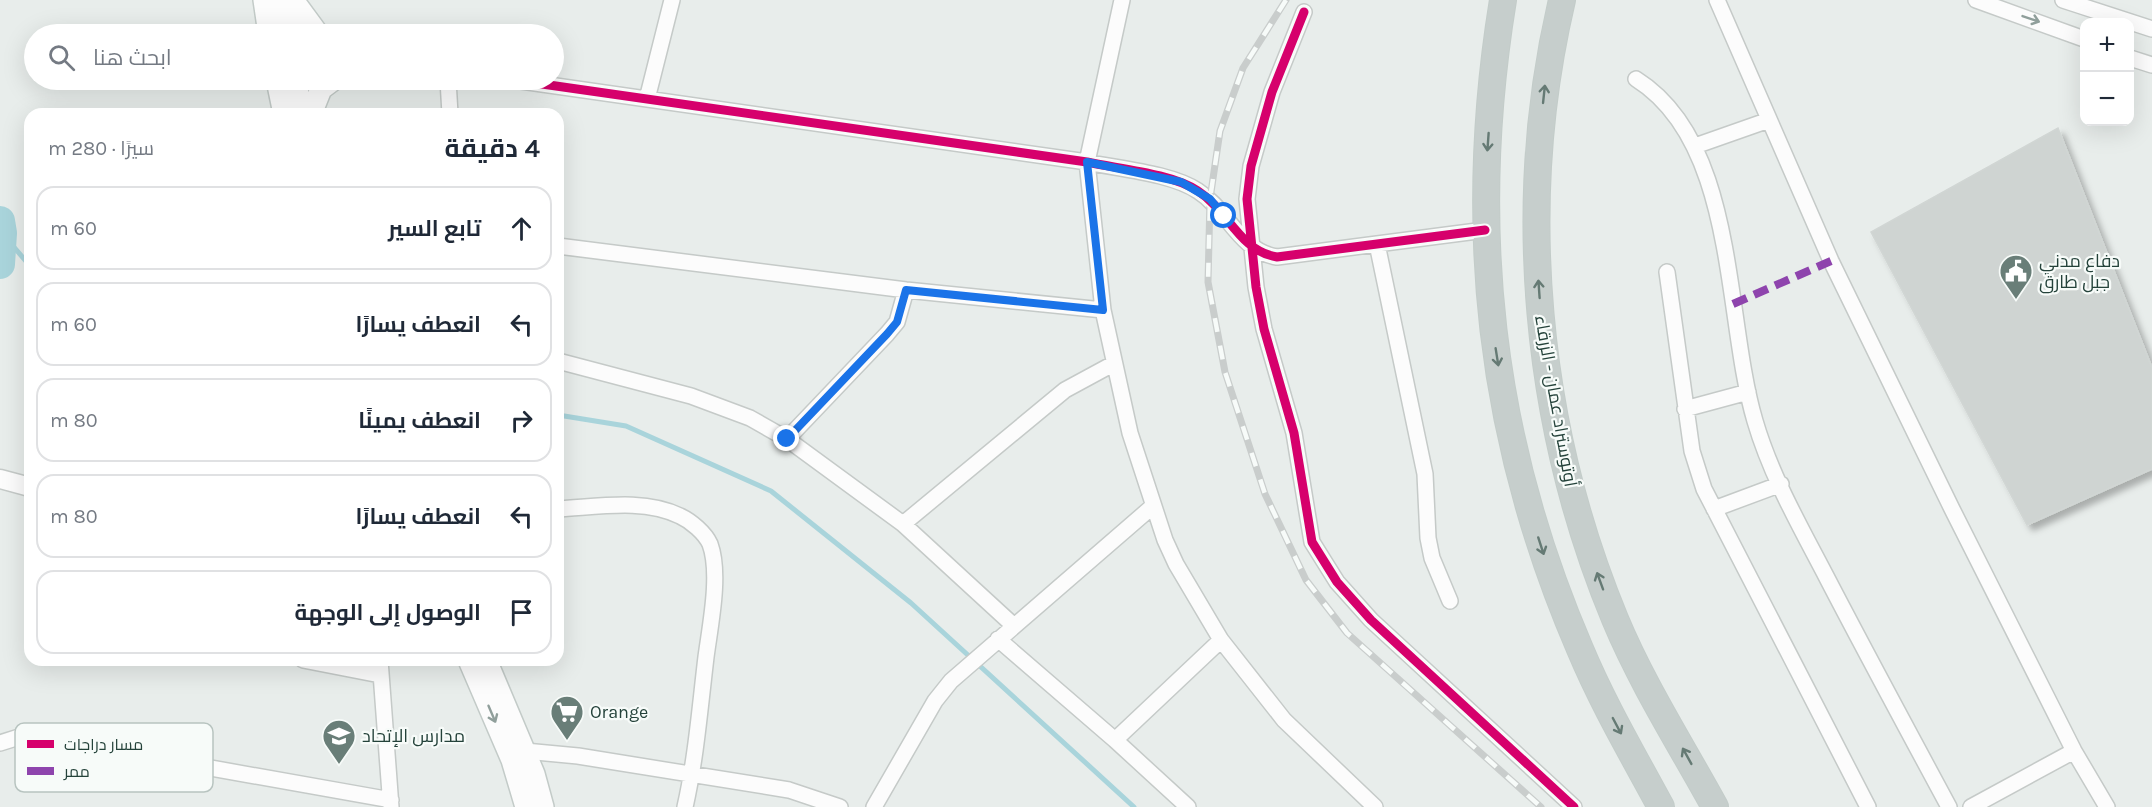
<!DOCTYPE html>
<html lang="ar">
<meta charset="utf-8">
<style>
:root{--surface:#fff;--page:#f6f6f7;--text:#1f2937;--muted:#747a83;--line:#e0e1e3}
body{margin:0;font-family:Karla,Cairo,sans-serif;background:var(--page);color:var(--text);direction:rtl}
.controls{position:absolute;right:18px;top:18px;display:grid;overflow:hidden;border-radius:12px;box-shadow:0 6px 24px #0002}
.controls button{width:54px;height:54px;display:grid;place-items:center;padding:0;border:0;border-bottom:2px solid var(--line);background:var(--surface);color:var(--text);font:30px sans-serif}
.stop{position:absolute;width:18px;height:18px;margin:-14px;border:4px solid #1a73e8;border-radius:50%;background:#fff}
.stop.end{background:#1a73e8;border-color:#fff;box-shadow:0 2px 6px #0008}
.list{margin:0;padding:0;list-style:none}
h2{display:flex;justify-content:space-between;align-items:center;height:78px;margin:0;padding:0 24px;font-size:26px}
h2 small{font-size:20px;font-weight:400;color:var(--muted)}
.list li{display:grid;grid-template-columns:39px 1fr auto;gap:18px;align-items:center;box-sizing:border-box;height:84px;margin:0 12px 12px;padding:0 12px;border:2px solid var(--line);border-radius:18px}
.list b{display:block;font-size:22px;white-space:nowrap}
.list em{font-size:20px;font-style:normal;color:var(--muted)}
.icon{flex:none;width:33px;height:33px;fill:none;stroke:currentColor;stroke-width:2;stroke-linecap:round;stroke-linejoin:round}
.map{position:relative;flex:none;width:2152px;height:807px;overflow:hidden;direction:ltr}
.search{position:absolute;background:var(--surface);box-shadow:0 6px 24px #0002;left:24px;top:24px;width:540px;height:66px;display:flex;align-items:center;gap:15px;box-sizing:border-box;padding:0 21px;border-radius:33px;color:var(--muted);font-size:22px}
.panel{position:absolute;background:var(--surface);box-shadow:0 6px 24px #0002;left:24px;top:108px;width:540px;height:558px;border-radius:18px;direction:rtl}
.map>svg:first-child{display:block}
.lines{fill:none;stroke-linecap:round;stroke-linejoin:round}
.stream{stroke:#a9d4db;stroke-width:5}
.river{stroke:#a9d4db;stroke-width:30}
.building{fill:#cfd4d2;stroke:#d1d6d4;stroke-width:1.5;filter:url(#shadow)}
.minor-casing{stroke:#c5cac8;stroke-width:18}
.tertiary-casing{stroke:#c5cac8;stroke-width:21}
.secondary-casing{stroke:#c3cbc8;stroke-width:24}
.trunk-casing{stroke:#c3ccc9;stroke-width:28}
.minor{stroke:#fcfcfc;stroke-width:15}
.tertiary{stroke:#fcfcfc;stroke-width:18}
.secondary{stroke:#fcfcfc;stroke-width:21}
.trunk{stroke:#c6cecc;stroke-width:26}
.rail-casing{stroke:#c9cdcc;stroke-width:7}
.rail{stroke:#f7fbf9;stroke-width:4.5;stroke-dasharray:14;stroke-linecap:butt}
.quiet{stroke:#8e44ad;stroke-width:8;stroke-dasharray:15 8;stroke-linecap:butt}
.cycleway-casing{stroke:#f7fbf9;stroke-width:13}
.cycleway{stroke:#d6006c;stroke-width:9}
.oneway{stroke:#909f9b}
.oneway2{stroke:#657a74}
.route{stroke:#1a73e8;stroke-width:8}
.labels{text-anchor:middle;stroke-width:4.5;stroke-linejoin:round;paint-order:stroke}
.poi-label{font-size:18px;fill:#24423a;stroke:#f7fbf9;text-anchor:start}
.street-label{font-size:18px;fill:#24423a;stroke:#f7fbf9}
.key{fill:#f7fbf9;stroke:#b8c4c0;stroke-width:1.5}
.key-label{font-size:16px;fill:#24423a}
</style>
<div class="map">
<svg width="2152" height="807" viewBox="0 0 2152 807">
<defs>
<filter id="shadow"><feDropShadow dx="5.5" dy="5.5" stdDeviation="3" flood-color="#0004"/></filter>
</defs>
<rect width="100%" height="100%" fill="#e8edeb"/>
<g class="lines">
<path class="stream" d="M 2,233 L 30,266
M 558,415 L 626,426 L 771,491 L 911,603 L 1134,807"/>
<path class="river" d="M 0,221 L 2,233 L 0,264"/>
</g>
<path class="building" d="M 2058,128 L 2152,368 L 2152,469 L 2027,525 L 1871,232 Z"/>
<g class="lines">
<defs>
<path id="minor" d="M 1122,0 L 1087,162 L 1103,310 L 1130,433 L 1165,540 L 1176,564 L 1221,640 L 1284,720 L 1375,807
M 1717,0 L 1831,261 L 1952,509 L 2074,751 L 2107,807
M 1976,0 L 2084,39
M 2063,0 L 2152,29
M 1304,12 L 1272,92 L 1251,166 L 1247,199 L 1256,287 L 1264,329 L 1294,433 L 1312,542 L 1337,582 L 1371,620 L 1574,807
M 2130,58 L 2152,65
M 1636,79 C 1738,143 1724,317 1755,421 C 1771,476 1801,528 1827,578 C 1867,655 1908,731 1949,807
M 448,80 L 450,114
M 514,80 L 1087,162 C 1119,169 1171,173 1198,191 C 1228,210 1239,251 1277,257 L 1485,230
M 647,99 L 672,0
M 1695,146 L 1769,120
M 1377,244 L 1425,474 L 1428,538 L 1432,558 L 1450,601
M 558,246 L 906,290 L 1103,310
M 1667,272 L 1692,451 L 1704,489 L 1868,807
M 558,361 L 691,396 L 750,418 L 787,439 L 903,524 L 1013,625
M 1685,409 L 1748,392
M 787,439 L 887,334 L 897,322 L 906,290
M 558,509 C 597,507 644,498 680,516 C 691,521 705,533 710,544 C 721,574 710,626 706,657 C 700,707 696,758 685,807
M 1714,509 L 1781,484
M 903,524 L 1065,390 L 1113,364
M 998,639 L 1115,740 L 1188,807
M 303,660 L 380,675
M 380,660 L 391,807
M 1115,740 L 1221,640
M 0,743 L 19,737 L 42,738 L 391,800
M 525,751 L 578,756 L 789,790 L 840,807
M 874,807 L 935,701 L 951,681 L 1153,506
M 1971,807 L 2074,751"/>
<path id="tertiary" d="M 0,479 L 30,487
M 380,660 L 380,661"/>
<path id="secondary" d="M 264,0 L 269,34
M 284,0 L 290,34
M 293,0 L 318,34
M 277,80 L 284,114
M 296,80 L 301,114
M 311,114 L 321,89 L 333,80
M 469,660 L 512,760 L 526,807
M 486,660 L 534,774 L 543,807"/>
<path id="trunk" d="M 1503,0 C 1466,226 1489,438 1580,649 C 1603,704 1633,755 1661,807
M 1562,0 C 1514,204 1535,426 1615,619 C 1642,684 1681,745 1715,807"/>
</defs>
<use href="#minor" class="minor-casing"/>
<use href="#tertiary" class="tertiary-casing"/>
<use href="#secondary" class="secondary-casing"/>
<use href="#trunk" class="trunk-casing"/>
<use href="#minor" class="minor"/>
<use href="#tertiary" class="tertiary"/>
<use href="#secondary" class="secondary"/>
<use href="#trunk" class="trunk"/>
<defs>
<path id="rail" d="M 1286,0 L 1243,68 L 1220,131 L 1210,199 L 1208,282 L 1225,372 L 1265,494 L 1306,580 L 1347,633 L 1541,807"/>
</defs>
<use href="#rail" class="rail-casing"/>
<use href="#rail" class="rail"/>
<path class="quiet" d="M 1733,304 L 1831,261"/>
<defs>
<path id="cycleway" d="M 1304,12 L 1272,92 L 1251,166 L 1247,199 L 1256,287 L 1264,329 L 1294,433 L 1312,542 L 1337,582 L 1371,620 L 1574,807
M 514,80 L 1087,162 C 1119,169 1171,173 1198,191 C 1228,210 1239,251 1277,257 L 1485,230"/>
</defs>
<use href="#cycleway" class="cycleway-casing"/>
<use href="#cycleway" class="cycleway"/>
</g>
<defs><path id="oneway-shaft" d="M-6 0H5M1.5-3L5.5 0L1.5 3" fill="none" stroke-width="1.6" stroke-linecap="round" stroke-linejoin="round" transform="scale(1.5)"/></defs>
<g class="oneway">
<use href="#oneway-shaft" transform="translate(2031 19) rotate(19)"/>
<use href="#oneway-shaft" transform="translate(492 714) rotate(67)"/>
</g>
<g class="oneway2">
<use href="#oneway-shaft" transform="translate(1544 94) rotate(-84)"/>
<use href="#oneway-shaft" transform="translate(1488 142) rotate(94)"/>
<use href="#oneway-shaft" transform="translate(1539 289) rotate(-94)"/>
<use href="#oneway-shaft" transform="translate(1497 357) rotate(81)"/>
<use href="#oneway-shaft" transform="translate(1541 546) rotate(72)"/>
<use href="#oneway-shaft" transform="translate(1600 581) rotate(-110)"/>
<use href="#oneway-shaft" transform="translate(1617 726) rotate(62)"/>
<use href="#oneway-shaft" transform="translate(1687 756) rotate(-119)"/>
</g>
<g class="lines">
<path class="route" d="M 787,439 L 887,334 L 897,322 L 906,290 L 1103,310 L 1087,162 L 1181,182 L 1210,199 L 1224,216"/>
</g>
<defs>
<symbol id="civic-pin" viewBox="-11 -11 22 30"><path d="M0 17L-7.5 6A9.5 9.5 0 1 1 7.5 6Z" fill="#697e78" stroke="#f7fbf9"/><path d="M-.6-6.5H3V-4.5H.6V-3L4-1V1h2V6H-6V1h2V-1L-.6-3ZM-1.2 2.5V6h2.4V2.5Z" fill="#fff"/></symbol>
<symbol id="supermarket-pin" viewBox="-11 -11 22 30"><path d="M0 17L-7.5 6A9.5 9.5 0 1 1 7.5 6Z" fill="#697e78" stroke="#f7fbf9"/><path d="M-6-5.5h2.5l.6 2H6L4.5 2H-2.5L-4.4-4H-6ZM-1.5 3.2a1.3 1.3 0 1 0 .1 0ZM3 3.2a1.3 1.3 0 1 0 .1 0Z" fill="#fff"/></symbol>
<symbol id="school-pin" viewBox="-11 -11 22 30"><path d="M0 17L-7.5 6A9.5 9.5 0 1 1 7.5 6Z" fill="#697e78" stroke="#f7fbf9"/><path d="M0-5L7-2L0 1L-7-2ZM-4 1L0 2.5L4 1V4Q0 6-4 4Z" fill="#fff"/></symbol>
</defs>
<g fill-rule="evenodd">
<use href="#civic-pin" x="1997" y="252" width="38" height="52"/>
<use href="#supermarket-pin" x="548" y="693" width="38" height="52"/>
<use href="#school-pin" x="320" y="717" width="38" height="52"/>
</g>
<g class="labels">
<g class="poi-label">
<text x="2039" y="267">دفاع مدني<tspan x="2039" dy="21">جبل طارق</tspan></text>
<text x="590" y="718">Orange</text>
<text x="362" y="742">مدارس الإتحاد</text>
</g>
<g class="street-label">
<text transform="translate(1556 401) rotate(80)" y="6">أوتوستراد عمان - الزرقاء</text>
</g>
</g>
<rect x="15" y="723" width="198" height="69" rx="9" class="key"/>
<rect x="27" y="740" width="27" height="8" fill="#d6006c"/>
<rect x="27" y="767" width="27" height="8" fill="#8e44ad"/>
<g class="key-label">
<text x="64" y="750">مسار دراجات</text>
<text x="64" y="777">ممر</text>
</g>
</svg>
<div class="controls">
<button>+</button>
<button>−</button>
</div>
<div class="stop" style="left:1224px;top:216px"></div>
<div class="stop end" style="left:787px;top:439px"></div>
<div class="search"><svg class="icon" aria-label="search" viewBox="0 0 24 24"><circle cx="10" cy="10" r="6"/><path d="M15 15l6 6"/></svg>ابحث هنا</div>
<section class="panel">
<h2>4 دقيقة<small>سيرًا · 280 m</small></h2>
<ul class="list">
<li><svg class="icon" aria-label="ahead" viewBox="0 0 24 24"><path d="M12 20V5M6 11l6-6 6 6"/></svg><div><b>تابع السير</b></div><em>60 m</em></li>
<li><svg class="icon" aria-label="left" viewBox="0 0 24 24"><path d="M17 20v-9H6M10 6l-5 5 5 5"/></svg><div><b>انعطف يسارًا</b></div><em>60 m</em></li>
<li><svg class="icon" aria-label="right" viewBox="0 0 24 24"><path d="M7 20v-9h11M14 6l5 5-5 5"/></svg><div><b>انعطف يمينًا</b></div><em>80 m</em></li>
<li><svg class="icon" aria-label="left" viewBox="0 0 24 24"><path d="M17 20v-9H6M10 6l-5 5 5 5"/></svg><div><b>انعطف يسارًا</b></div><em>80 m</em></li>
<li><svg class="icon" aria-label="arrive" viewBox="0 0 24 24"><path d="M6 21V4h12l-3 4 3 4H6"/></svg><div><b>الوصول إلى الوجهة</b></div></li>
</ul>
</section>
</div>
